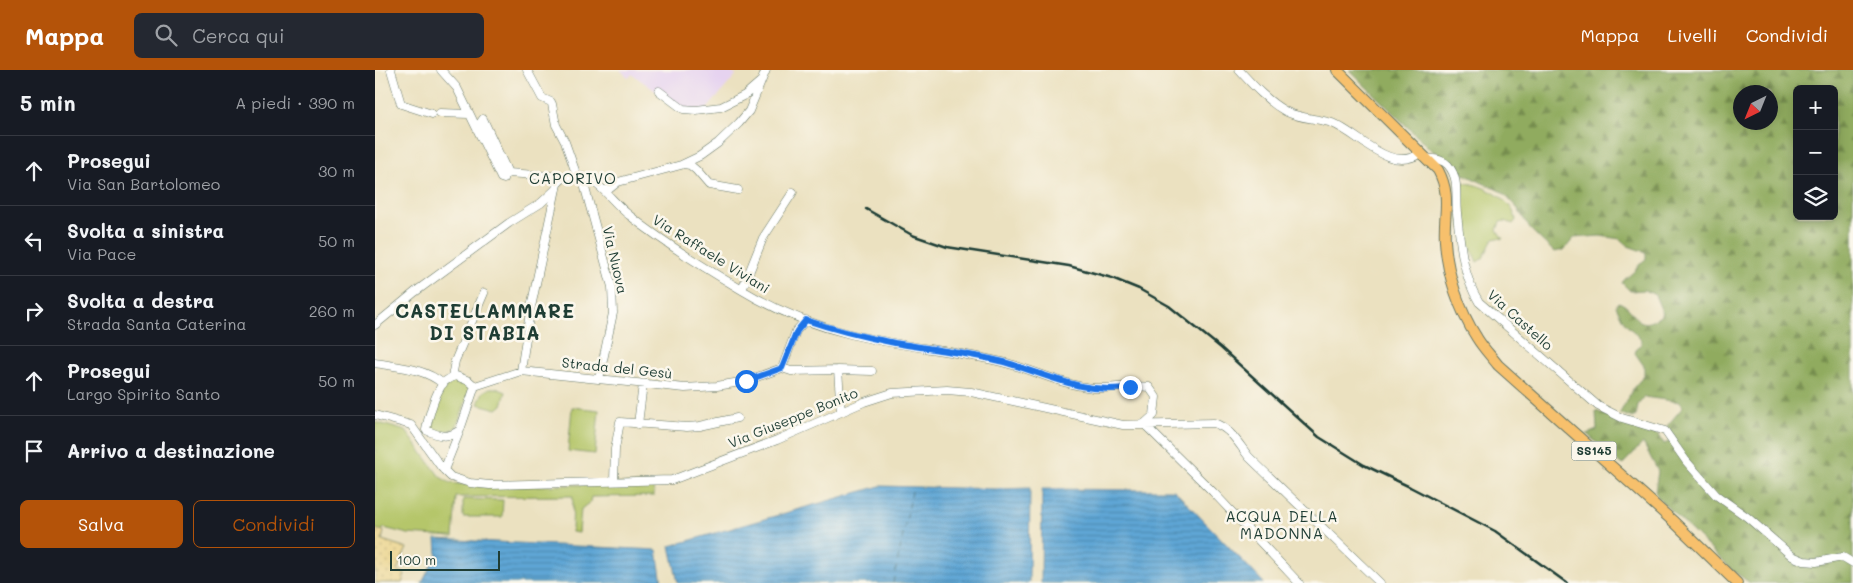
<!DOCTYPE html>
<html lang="it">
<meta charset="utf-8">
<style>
:root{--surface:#171b24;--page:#242831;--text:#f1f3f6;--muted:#9ea1a6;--line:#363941;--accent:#b45309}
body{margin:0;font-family:Mali,sans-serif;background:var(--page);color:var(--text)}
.controls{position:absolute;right:15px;top:15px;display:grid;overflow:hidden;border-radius:8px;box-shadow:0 2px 12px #0003}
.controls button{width:45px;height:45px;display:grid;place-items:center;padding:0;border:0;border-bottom:1px solid var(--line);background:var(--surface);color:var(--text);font:25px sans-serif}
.compass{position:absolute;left:1358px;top:15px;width:45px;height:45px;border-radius:50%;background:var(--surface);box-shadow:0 2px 12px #0003;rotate:223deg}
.scale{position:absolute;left:15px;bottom:12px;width:110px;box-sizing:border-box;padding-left:5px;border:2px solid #1f3d34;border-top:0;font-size:14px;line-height:18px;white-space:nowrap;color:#1f3d34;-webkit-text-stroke:4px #fbf7ec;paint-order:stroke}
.stop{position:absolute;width:15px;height:15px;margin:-11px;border:4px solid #1a73e8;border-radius:50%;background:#fff}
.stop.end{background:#1a73e8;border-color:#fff;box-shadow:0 1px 5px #0008}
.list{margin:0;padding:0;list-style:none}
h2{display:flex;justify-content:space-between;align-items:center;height:65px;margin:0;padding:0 20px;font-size:21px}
h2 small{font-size:16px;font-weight:400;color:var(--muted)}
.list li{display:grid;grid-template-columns:32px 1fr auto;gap:15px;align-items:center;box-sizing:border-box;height:70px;padding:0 20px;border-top:1px solid var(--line)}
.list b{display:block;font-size:19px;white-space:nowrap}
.list p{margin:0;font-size:16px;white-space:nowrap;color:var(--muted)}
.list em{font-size:16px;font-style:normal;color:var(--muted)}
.actions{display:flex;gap:10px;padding:15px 20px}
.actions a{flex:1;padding:11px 0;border:1px solid var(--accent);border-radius:8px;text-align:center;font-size:18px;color:var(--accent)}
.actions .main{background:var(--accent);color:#fff}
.icon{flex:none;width:28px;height:28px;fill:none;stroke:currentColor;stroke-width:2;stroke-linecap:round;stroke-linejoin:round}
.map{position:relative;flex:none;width:1478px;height:513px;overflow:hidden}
header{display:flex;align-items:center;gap:30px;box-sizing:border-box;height:70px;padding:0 25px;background:var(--accent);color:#fff}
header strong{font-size:24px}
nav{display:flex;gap:28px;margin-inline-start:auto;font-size:18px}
.search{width:350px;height:45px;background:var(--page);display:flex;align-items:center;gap:12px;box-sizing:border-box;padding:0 18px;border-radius:8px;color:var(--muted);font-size:19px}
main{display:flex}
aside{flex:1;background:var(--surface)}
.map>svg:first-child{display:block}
.built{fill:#e6d3f0}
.green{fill:#b5c66a;stroke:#6a824f}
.forest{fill:url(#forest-firs);stroke:#587449;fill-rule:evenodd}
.sand{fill:url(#sand-dots);stroke:#868c69}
.water{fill:url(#water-rules);stroke:#3e7284}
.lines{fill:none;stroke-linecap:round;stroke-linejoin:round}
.ferry{stroke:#325c64;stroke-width:1;stroke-dasharray:6 5;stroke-linecap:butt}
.minor-casing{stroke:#667665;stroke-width:9}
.major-casing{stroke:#667665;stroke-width:12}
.minor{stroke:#fff;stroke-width:8}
.major{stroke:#f7c06c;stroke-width:10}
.rail{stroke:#1f3d34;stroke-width:2.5}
.route{stroke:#1a73e8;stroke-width:6}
.labels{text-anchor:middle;stroke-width:5;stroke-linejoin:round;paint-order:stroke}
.shield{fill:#fbf7ec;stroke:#61756b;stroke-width:1}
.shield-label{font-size:12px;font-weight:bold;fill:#1f3d34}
.street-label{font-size:14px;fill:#1f3d34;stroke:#fbf7ec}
.neighbourhood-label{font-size:15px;letter-spacing:1px;fill:#1f3d34;stroke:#fbf7ec}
.district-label{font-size:19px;font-weight:bold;letter-spacing:1px;fill:#1f3d34;stroke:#fbf7ec}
</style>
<header>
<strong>Mappa</strong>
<div class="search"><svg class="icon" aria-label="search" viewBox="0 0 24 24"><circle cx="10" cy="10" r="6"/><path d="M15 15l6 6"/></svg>Cerca qui</div>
<nav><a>Mappa</a><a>Livelli</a><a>Condividi</a></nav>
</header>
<main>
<aside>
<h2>5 min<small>A piedi · 390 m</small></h2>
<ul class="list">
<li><svg class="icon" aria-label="ahead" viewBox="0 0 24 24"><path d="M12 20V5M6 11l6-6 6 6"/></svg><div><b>Prosegui</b><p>Via San Bartolomeo</p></div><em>30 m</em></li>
<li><svg class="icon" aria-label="left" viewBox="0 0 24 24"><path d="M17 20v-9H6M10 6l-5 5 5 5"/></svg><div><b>Svolta a sinistra</b><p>Via Pace</p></div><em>50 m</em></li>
<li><svg class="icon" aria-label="right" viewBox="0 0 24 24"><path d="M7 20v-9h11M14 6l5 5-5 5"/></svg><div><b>Svolta a destra</b><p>Strada Santa Caterina</p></div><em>260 m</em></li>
<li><svg class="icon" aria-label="ahead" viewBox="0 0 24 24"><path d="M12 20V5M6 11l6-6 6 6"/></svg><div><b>Prosegui</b><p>Largo Spirito Santo</p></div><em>50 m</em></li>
<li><svg class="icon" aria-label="arrive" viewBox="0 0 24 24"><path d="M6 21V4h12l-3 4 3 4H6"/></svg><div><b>Arrivo a destinazione</b></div></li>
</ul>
<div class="actions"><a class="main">Salva</a><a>Condividi</a></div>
</aside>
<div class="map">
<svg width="1478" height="513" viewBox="0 0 1478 513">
<defs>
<pattern id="forest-firs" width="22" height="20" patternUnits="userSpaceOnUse" patternTransform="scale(1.25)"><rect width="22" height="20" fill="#90ab5e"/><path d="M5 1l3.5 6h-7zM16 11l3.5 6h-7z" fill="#758c4e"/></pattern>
<pattern id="sand-dots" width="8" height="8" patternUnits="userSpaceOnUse" patternTransform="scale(1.25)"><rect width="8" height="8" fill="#eeda9e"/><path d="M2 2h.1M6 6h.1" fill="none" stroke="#ccbc89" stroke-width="1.8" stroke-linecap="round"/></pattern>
<pattern id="water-rules" width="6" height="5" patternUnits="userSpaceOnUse" patternTransform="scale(1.25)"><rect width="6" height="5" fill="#5ea6d5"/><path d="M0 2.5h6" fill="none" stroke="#4d88ae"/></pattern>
</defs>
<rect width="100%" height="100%" fill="#fbf7ec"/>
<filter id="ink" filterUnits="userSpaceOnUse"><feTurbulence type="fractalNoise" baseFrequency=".02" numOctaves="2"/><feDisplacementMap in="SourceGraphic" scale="10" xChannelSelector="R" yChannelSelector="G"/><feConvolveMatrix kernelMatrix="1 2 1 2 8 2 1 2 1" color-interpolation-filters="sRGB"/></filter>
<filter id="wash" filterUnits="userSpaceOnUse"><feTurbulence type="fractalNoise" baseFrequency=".0096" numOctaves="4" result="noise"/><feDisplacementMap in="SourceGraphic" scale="20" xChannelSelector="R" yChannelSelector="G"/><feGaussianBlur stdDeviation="1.12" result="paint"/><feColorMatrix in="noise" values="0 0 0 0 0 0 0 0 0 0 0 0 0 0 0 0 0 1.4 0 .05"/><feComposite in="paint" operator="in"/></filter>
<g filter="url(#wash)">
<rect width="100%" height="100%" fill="#ebe1c0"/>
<path class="built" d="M 245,0 L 356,0 L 355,2 L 361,5 L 326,46 L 307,40 L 257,4 L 254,8 Z"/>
<path class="green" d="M 1085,112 C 1106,114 1137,127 1141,150 L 1138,154 L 1130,151 L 1125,152 L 1122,160 L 1128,169 L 1123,168 L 1118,169 L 1108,188 L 1102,192 L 1084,151 Z
M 74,310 L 90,312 L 95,320 L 81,358 L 66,363 L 53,357 L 67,317 Z
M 115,318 L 121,318 L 131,322 L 127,335 L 122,339 L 103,334 L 108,322 Z
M 197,337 L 224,340 L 220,384 L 193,381 Z
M 0,352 L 31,361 L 65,407 L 75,413 L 113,417 L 278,413 L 279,426 L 216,427 L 215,432 L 206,439 L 204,463 L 197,462 L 198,426 L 81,427 L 78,467 L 33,464 L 9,458 L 6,461 L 0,459 Z
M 88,429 L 128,430 L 127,447 L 88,447 Z"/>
<path class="forest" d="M 974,0 L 1478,0 L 1478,513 L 1375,513 L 1357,500 L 1284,429 L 1280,422 L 1283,401 L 1268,373 L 1247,395 L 1212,364 L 1222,360 L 1221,341 L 1261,357 L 1274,359 L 1284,365 L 1289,374 L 1300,369 L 1292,356 L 1308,337 L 1305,332 L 1269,327 L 1263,335 L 1261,346 L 1257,348 L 1245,343 L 1259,317 L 1269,306 L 1269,296 L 1260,283 L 1262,278 L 1266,275 L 1266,270 L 1248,250 L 1241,236 L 1243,232 C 1262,237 1259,267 1288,244 L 1280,225 L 1270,220 L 1255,221 L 1247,213 C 1250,208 1252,208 1256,204 C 1263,199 1262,195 1271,189 L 1271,184 L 1267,181 L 1253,176 L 1245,169 L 1225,166 L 1199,168 L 1189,180 L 1179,182 L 1155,159 L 1143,139 L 1132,127 L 1125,121 L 1080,100 L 1075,93 L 1054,78 ZM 1422,19 L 1459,19 L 1459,146 L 1422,146 ZM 1366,22 L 1396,22 L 1396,52 L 1366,52 Z"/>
<path class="sand" d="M 0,459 L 9,461 L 7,470 L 32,478 L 22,500 L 30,504 L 27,513 L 0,513 Z"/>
<path class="water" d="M 505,416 L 625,419 L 655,418 L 654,513 L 303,513 L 295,476 Z
M 667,419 L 799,420 L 889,513 L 666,513 Z
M 61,469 L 282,480 L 287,513 L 47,513 L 62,484 Z"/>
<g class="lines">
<path class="ferry" d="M 518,513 L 538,417"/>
</g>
</g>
<g filter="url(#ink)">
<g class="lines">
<defs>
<path id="minor" d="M 16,0 L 26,34 L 57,44
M 66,0 L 82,18 L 126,108 L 129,109 L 130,106 L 106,52 L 108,49 L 133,103 L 189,107
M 152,0 L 167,28 L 176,32 L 177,34 L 181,55 L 190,72 L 202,106
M 864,0 C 877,14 892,31 910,41 C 924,49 942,48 957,53 C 985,64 1014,104 1046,83
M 284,21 L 308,39 L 321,40 L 346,37 L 370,25 L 385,12
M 65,43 L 94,44
M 1051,88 C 1059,89 1067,89 1073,95 C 1085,109 1080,126 1082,143 C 1085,173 1088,207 1104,232 L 1223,336 L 1247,348 L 1290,361 L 1311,391 L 1341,425 L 1372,447 L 1417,486 L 1429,491 L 1441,492 L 1468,487 L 1478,493
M 309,94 L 315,95 L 321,100 L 334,115 L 363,120
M 207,107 L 237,217 L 238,243 L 224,309
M 230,120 L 233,120 L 243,112 L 306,95 L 325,86 L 343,73 L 364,53 L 374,41 L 391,0
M 367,220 L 388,168 L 418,122
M 0,255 L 40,222 L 134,153 L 166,133 L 181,119
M 0,293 C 23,297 50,298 68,314
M 407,298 L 416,301 L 463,300 L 466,342
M 407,298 L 421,261 L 431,250
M 463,300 L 497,301
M 146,301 L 155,242 L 182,114 L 189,107 C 195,107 202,105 208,107 C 227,113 238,133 254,145 C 289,173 328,197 367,220 C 400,240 438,255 475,264 C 525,277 577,280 627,292 C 658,299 686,315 718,318 C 737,319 756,314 774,317 L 781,327 L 779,345 L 769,354
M 81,306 L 94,311 L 100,316 L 85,360 C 72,369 64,366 51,360 C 53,348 59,328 65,318 C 68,311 74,308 81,306 Z
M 77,307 L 80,291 L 109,223
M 100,316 L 146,301 L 310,318 L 342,316 L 371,311 L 407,298
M 0,345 L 36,355 L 66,397 L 76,407 L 95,413 L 115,415 L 297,410 L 402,370 L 489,332 L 517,323 L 572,320 L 596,322 L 748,355 L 839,353 C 856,359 863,373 874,387 L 1005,513
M 263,354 L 268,314
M 769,354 L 838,422 L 924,513
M 69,400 L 85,360
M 239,411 L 240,379 L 245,352 L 312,357 L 325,356 L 362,348"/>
<path id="major" d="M 962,0 L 1063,100 C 1077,126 1068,144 1070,171 C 1072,204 1084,240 1102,268 C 1108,278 1116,286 1123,295 L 1299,452 L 1362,513"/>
</defs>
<use href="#minor" class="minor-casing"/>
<use href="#major" class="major-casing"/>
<use href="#minor" class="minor"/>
<use href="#major" class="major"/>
<path class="rail" d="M 491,139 L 537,165 L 572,177 L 694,196 L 737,208 L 764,219 L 794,236 L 846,278 L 944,367 L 989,395 L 1035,417 L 1120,461 L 1192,513"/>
</g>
</g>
<g class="lines" filter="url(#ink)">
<path class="route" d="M 371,311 L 407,298 L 422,261 L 431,250 C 460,260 489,267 520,273 C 556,279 593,283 629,292 C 671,304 711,326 755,317"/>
</g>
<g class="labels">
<rect class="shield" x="1196.5" y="371.5" width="45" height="19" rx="4"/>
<g class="shield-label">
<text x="1219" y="385">SS145</text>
</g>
<g class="street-label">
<text transform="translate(336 184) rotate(32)" y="5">Via Raffaele Viviani</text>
<text transform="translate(240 190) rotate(77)" y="5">Via Nuova</text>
<text transform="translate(1145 250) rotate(42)" y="5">Via Castello</text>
<text transform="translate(242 298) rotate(6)" y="5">Strada del Gesù</text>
<text transform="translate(418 348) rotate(-22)" y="5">Via Giuseppe Bonito</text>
</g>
<g class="neighbourhood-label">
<text x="198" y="114">CAPORIVO</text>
<text x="907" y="452">ACQUA DELLA<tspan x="907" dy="17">MADONNA</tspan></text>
</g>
<g class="district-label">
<text x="110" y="248">CASTELLAMMARE<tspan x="110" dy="22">DI STABIA</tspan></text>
</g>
</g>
</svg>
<div class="controls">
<button>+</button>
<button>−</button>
<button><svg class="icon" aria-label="layers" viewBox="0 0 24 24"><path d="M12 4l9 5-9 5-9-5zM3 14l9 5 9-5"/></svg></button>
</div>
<svg class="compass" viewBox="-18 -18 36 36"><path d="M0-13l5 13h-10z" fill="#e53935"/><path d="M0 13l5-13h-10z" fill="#9ea1a6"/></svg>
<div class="scale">100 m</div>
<div class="stop" style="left:371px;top:311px"></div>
<div class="stop end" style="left:755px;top:317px"></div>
</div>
</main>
